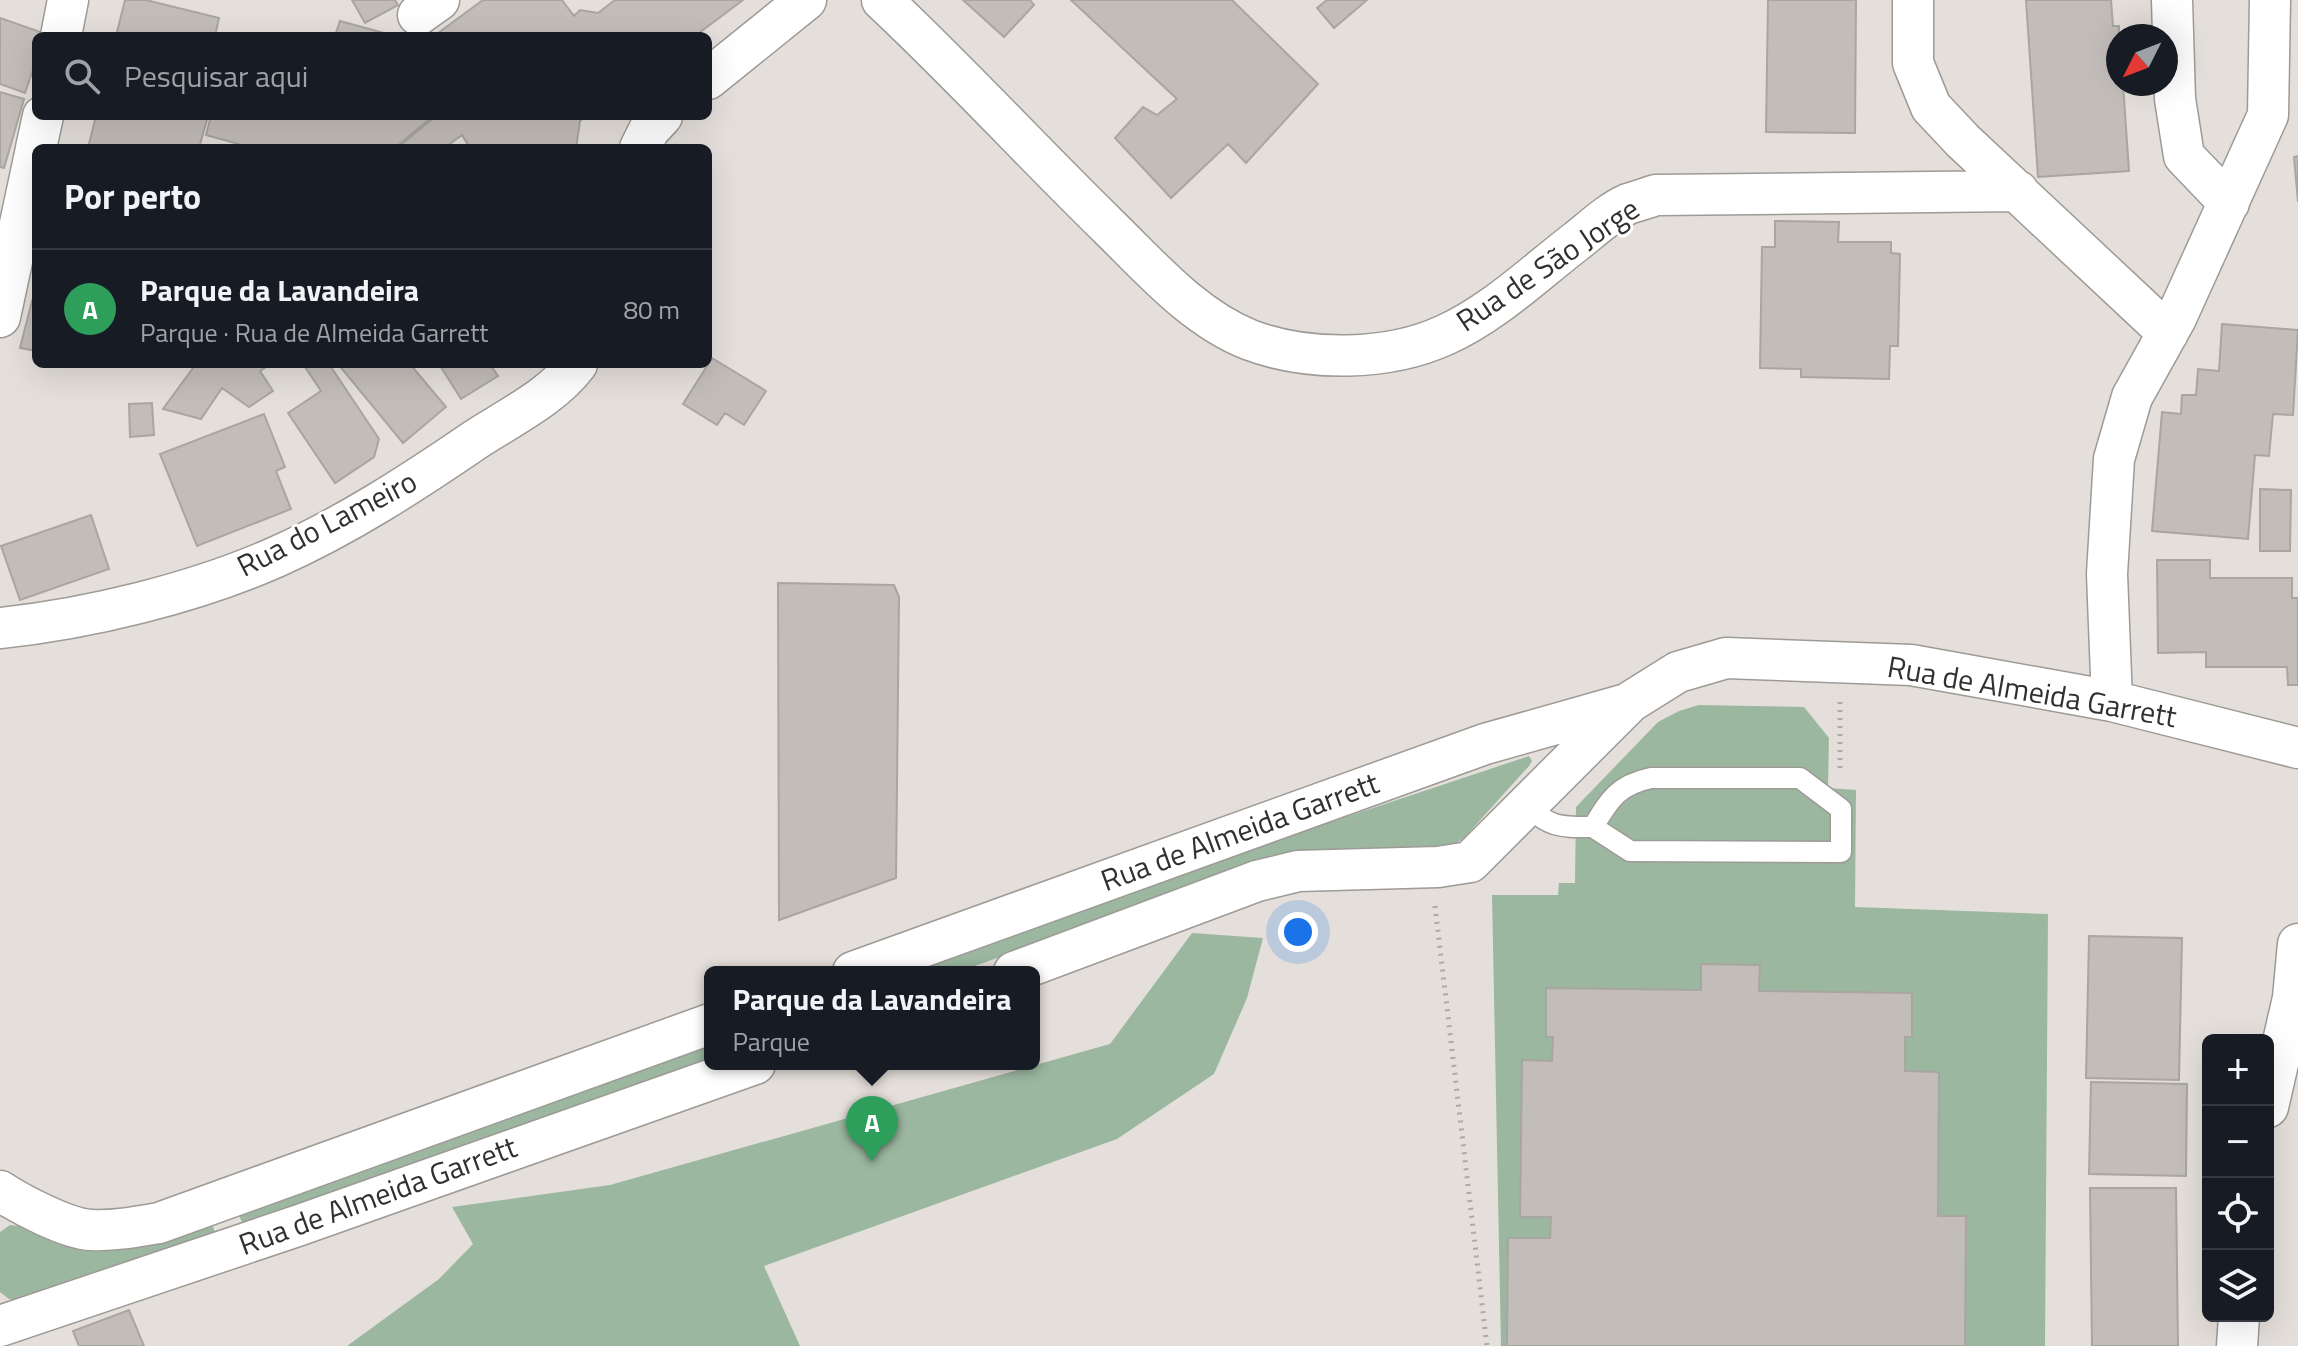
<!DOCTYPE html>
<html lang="pt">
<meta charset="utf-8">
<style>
:root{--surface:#171b24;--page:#20242c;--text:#f1f3f6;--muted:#9ea1a6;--line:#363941;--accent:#b8a7df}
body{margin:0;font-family:"Titillium Web",sans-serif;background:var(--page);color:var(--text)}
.controls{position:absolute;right:24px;bottom:24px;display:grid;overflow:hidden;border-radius:12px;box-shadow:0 8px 32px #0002}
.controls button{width:72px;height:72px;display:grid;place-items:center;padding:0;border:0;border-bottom:2px solid var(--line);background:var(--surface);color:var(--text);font:40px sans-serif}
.compass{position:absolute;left:2106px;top:24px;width:72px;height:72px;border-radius:50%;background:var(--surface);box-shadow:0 8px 32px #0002;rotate:228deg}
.you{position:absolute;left:1298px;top:932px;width:28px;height:28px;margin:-20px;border:6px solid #fff;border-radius:50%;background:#1a73e8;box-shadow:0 0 0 12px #1a73e833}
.badge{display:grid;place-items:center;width:52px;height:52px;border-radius:50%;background:var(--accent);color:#fff;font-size:26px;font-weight:700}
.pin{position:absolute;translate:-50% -66px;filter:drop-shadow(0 2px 4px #0008)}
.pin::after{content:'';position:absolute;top:42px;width:28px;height:24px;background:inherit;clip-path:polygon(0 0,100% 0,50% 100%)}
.popup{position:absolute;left:704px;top:966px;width:336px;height:104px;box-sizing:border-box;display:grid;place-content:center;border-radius:12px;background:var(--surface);filter:drop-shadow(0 2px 6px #0005);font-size:26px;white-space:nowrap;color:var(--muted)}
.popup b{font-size:30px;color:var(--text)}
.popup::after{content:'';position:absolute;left:50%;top:100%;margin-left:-16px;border:16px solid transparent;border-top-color:var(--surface)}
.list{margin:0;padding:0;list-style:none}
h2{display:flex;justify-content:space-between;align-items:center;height:104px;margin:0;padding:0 32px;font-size:34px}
h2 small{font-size:26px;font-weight:400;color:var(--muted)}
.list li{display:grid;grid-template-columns:52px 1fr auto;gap:24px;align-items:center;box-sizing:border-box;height:120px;padding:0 32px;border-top:2px solid var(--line)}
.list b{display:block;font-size:30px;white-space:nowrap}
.list p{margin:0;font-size:26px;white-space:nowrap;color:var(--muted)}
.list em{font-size:26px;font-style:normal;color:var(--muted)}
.icon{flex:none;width:44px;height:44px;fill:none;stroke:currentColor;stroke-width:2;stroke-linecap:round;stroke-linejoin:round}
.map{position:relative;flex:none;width:2298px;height:1346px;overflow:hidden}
.search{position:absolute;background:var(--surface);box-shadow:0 8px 32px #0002;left:32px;top:32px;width:680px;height:88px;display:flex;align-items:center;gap:20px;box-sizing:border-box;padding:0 28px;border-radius:12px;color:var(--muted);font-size:30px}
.panel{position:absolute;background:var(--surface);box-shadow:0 8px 32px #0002;left:32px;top:144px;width:680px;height:224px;border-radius:12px}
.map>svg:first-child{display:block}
.green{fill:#9bb7a0}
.building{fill:#c2bdb9;stroke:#a9a5a1;stroke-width:2}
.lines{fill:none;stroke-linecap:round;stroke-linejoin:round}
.lane-casing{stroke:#9e9a96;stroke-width:23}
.street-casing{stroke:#9e9a96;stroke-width:43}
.path{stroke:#ada9a5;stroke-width:5;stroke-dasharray:2 6;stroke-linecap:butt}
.lane{stroke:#fff;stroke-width:20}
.street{stroke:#fff;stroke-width:40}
.labels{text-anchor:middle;stroke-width:6;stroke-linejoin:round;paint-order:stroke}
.street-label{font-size:30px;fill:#31302e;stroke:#fff}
</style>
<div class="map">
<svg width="2298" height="1346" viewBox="0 0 2298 1346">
<rect width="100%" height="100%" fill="#e4dfda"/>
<path class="green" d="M 1699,705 L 1804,707 L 1829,738 L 1828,788 L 1856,790 L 1855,907 L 2048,914 L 2045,1346 L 1501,1346 L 1492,895 L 1558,895 L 1559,883 L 1575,883 L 1576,807 L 1658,722 L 1679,711 Z
M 1529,756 L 1532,761 L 1529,766 L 1464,838 L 1454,845 L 1423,849 L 1402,847 L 1331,850 L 1267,861 L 958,972 L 912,972 L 1265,844 Z
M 1192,933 L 1263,938 L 1247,998 L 1214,1074 L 1117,1139 L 764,1266 L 800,1346 L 347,1346 L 439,1279 L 473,1244 L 452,1207 L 610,1185 L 1110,1044 Z
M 710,1045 L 710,1060 L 244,1227 L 239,1215 Z
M 212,1224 L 216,1235 L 18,1301 L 9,1299 L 0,1292 L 0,1232 L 10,1225 L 163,1243 Z"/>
<path class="building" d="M 125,0 L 146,0 L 219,18 L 215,36 L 116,36 Z
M 352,0 L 395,0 L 398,5 L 365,23 Z
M 483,0 L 562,0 L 574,16 L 580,10 L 598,13 L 615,0 L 743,0 L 695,36 L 434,36 Z
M 963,0 L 1030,0 L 1034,5 L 1004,37 Z
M 1071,0 L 1232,0 L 1318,84 L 1246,163 L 1228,144 L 1171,198 L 1115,138 L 1143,107 L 1157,115 L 1177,99 Z
M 1327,0 L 1367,0 L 1334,28 L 1317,8 Z
M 1768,0 L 1856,0 L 1855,133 L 1766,132 Z
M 2026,0 L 2111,0 L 2113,26 L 2119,26 L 2118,84 L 2123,84 L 2129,171 L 2038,177 Z
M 0,18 L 46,34 L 36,36 L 36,61 L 25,93 L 0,84 Z
M 340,21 L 395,36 L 335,36 Z
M 0,92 L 24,99 L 4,168 L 0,167 Z
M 96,116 L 208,116 L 199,148 L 88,148 Z
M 211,116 L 433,116 L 395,148 L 253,148 L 206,135 Z
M 436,116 L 586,116 L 580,121 L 576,148 L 470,148 L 462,135 L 444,148 L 397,148 Z
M 2298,156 L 2298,202 L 2294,157 Z
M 1775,221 L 1839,222 L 1838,242 L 1891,242 L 1891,253 L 1900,254 L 1898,346 L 1890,346 L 1889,379 L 1801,377 L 1801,369 L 1760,368 L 1762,247 L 1775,247 Z
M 32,301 L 36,303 L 36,351 L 20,348 Z
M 2222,324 L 2298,330 L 2293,415 L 2273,414 L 2269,456 L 2255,455 L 2248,539 L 2152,531 L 2162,412 L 2181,414 L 2182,395 L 2196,395 L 2198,369 L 2219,371 Z
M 712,358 L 766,391 L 744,425 L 725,413 L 717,425 L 683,404 Z
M 196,364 L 271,364 L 260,371 L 273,391 L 249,407 L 222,388 L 201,419 L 163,409 Z
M 303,364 L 329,364 L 379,439 L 374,457 L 335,483 L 288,413 L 321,391 Z
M 338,364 L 410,364 L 446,407 L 403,443 Z
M 439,364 L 490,364 L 498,376 L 461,399 Z
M 152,403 L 154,435 L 130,437 L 129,404 Z
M 264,414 L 285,467 L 276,471 L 291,509 L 197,546 L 160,454 Z
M 2260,489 L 2291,490 L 2290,551 L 2260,551 Z
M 91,515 L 109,569 L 20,600 L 1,546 Z
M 2157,560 L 2210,560 L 2210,578 L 2292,578 L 2292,598 L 2298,598 L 2298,685 L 2288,685 L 2287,667 L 2206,667 L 2206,652 L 2158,653 Z
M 778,583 L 894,585 L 899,597 L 896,878 L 779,920 Z
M 2089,936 L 2182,938 L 2179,1080 L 2086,1078 Z
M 1701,964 L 1760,965 L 1759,991 L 1912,993 L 1912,1037 L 1905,1037 L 1905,1071 L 1939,1072 L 1938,1216 L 1966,1216 L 1965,1346 L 1507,1346 L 1508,1238 L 1550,1238 L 1551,1217 L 1520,1217 L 1522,1060 L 1552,1061 L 1553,1037 L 1546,1037 L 1546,988 L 1701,990 Z
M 2091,1082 L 2187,1084 L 2186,1176 L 2089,1174 Z
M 2090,1188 L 2176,1188 L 2178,1346 L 2092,1346 Z
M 129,1310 L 144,1346 L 79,1346 L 73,1331 Z"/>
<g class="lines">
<defs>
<path id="lane" d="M 1651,778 L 1800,778 L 1841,809 L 1841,852 L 1630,851 L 1593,827 C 1610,799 1618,785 1651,778 Z
M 1526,805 C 1550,828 1561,827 1593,827"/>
<path id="street" d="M 882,0 C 960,73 1032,152 1109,227 C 1151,268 1194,318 1250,340 C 1309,362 1388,361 1445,335 C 1494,313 1536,272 1578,240 C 1593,228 1610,212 1628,204 C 1637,201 1647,198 1656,195 L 2018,191
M 1913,0 L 1913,63 L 1931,107 L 1963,141 L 2168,333
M 2172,0 L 2175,99 L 2184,156 L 2229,203
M 418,15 L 439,0
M 61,36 L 68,0
M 708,79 L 806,0
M 36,148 L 43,116
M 640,148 L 649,130 L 662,116
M 0,317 L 36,149
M 0,628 C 88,619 195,593 276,557 C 346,526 412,483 475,440 C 510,417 551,398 577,364
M 2112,701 L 2107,574 L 2114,459 L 2132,397 L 2176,318 L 2268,115 L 2270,0
M 853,972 L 1485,744 L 1623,705
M 1014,972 L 1257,881 L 1298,871 L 1438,867 L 1470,862 L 1630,702 L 1678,672 L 1726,658 L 1911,665 L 2112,701 L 2298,748
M 2268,1107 L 2293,998 L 2298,944
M 0,1191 C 20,1204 67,1229 91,1230 C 114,1231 136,1227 159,1223 L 710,1024
M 0,1326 L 297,1226 L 755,1064
M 2237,1346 L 2239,1316"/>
</defs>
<use href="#lane" class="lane-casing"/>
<use href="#street" class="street-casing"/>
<path class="path" d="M 1840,702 L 1840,772
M 1435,906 L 1487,1346"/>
<use href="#lane" class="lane"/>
<use href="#street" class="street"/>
</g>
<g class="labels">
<g class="street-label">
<text transform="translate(1548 265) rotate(-34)" y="10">Rua de São Jorge</text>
<text transform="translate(327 524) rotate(-27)" y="10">Rua do Lameiro</text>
<text transform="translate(2032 692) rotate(10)" y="10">Rua de Almeida Garrett</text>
<text transform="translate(1240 832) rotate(-20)" y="10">Rua de Almeida Garrett</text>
<text transform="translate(378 1196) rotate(-20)" y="10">Rua de Almeida Garrett</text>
</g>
</g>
</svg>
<div class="controls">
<button>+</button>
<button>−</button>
<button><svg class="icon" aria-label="locate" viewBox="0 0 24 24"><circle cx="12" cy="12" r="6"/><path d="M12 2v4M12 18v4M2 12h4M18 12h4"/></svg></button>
<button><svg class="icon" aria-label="layers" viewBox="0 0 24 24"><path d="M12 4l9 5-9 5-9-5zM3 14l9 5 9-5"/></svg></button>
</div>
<svg class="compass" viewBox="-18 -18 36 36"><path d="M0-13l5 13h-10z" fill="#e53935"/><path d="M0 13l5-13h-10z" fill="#9ea1a6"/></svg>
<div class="you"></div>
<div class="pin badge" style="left:872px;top:1162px;background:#2e9e5b">A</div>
<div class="popup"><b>Parque da Lavandeira</b>Parque</div>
<div class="search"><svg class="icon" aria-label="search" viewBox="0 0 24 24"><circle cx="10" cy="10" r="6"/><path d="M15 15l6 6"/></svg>Pesquisar aqui</div>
<section class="panel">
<h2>Por perto<small></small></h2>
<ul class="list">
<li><span class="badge" style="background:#2e9e5b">A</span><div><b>Parque da Lavandeira</b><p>Parque · Rua de Almeida Garrett</p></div><em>80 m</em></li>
</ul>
</section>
</div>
